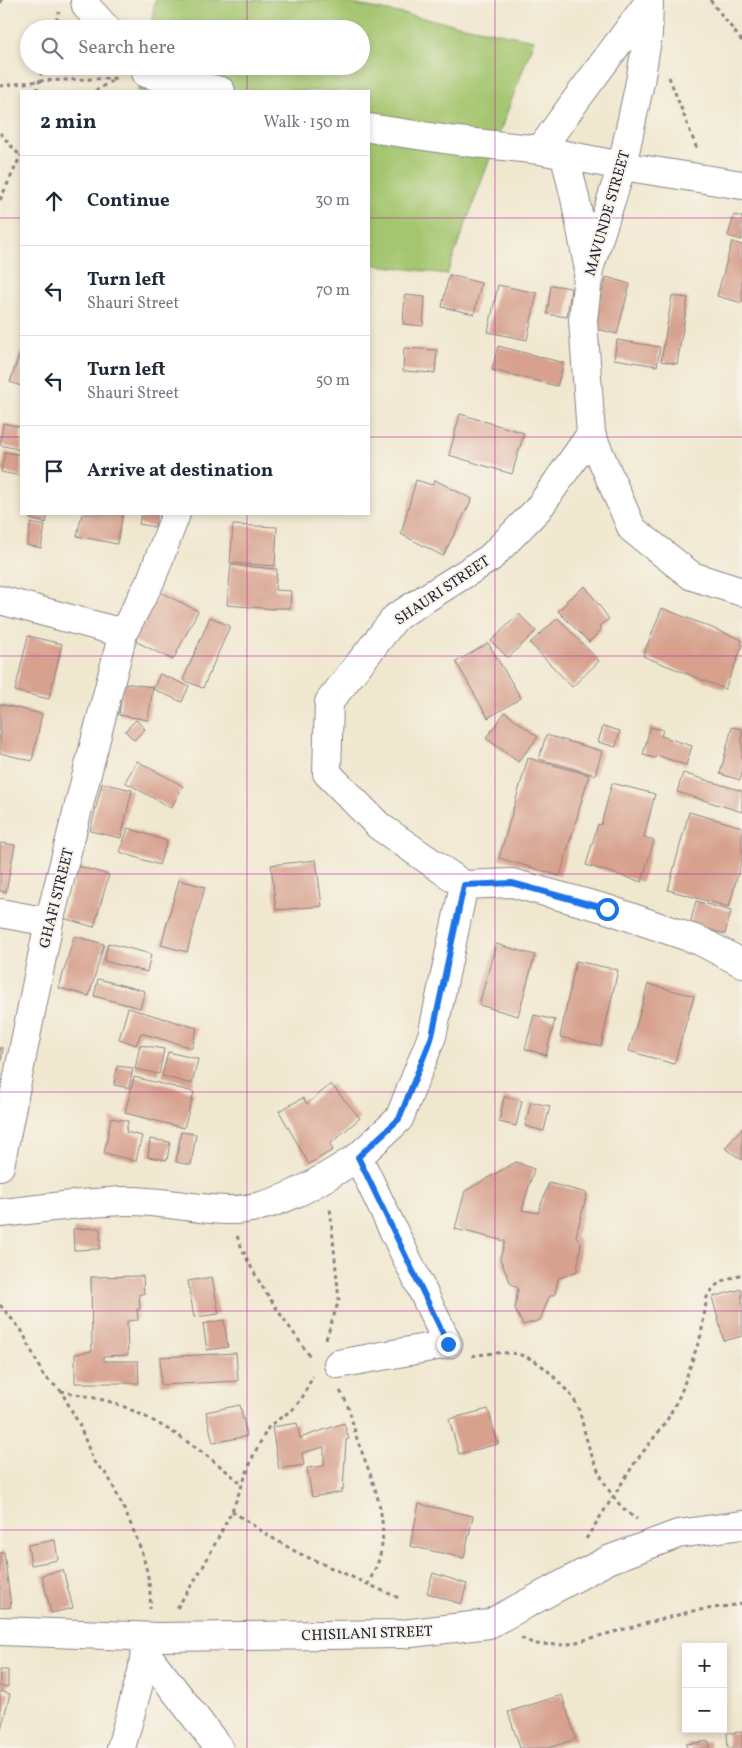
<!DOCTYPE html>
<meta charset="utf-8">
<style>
:root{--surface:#fff;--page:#f2f2f3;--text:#1f2937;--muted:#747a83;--line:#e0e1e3}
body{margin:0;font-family:Vollkorn,serif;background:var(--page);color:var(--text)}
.controls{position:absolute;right:15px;bottom:15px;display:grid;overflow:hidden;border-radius:0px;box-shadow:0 2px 8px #0003}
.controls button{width:45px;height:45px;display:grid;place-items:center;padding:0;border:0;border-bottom:1px solid var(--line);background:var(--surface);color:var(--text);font:25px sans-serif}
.stop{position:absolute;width:15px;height:15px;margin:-11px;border:4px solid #1a73e8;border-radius:50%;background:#fff}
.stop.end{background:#1a73e8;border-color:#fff;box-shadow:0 1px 5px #0008}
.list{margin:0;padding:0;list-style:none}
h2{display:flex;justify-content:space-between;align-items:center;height:65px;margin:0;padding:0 20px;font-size:21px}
h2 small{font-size:16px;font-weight:400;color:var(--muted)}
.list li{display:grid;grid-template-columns:32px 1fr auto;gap:15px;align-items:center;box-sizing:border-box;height:90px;padding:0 20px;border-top:1px solid var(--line)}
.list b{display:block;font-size:19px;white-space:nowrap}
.list p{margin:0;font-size:16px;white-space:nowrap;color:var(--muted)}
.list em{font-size:16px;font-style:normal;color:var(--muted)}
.icon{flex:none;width:28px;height:28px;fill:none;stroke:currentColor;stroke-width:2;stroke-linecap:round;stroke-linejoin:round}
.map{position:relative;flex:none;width:742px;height:1748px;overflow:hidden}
.search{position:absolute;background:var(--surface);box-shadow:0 2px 8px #0003;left:20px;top:20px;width:350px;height:55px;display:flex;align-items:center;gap:12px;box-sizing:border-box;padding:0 18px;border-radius:28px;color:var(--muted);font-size:19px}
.panel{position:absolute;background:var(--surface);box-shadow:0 2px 8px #0003;left:20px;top:90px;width:350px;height:425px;border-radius:0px}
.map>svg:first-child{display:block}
.green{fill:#a5c66f;stroke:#647455}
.building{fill:#d7a18e}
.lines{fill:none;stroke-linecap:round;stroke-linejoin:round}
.minor-casing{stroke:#898485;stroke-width:30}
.path{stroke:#898485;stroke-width:3;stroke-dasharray:4 4;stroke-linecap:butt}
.minor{stroke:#fff;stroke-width:28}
.route{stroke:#1a73e8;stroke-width:6}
.grid{fill:none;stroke:#b5179e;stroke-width:1;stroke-opacity:0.55}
.labels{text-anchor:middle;stroke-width:4;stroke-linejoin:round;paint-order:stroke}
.street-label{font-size:15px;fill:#22223b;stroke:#f7f3e8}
</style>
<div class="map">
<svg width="742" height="1748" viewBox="0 0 742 1748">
<rect width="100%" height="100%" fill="#f7f3e8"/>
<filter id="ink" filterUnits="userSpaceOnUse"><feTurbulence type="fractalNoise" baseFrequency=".02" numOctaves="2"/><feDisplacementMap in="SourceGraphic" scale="10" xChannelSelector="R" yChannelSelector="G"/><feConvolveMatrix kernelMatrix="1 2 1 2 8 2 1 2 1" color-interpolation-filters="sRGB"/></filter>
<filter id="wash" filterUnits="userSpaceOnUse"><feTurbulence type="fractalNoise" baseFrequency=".0096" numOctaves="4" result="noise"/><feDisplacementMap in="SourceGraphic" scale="20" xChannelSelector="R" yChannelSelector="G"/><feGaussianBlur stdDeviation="1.12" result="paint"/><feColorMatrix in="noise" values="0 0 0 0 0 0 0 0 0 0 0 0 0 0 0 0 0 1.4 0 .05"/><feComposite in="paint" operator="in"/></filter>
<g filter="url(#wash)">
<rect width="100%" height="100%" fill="#f0e7cf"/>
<path class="green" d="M 155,0 L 333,0 L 534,40 L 447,274 L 369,264 L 369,91 L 138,91 L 143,66 L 361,66 L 361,29 L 150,29 Z"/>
<g id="blocks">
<path class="building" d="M 734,215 L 742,217 L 742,240 L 728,236 Z
M 732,242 L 742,245 L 742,303 L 717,296 Z
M 449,275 L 481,283 L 474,314 L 442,307 Z
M 606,277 L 630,284 L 617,334 L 593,328 Z
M 498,285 L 537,293 L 527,340 L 488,332 Z
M 551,285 L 571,288 L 567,317 L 547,314 Z
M 405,295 L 425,297 L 423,326 L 403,324 Z
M 672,296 L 688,298 L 677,364 L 661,361 Z
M 617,340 L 660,347 L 657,366 L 614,359 Z
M 498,346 L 564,363 L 557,386 L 492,370 Z
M 404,348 L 437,350 L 435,373 L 403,371 Z
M 21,350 L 21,386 L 10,382 Z
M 460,414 L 524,433 L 512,474 L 449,455 Z
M 3,423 L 21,427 L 21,450 L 0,445 Z
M 5,452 L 21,455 L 21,476 L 1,472 Z
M 416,480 L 432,485 L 435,480 L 472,499 L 443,556 L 401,534 Z
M 31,514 L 48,514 L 46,523 L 30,519 Z
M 82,514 L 123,514 L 117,544 L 77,536 Z
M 141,514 L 157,514 L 155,527 L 139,524 Z
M 31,523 L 45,526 L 41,548 L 27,545 Z
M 233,525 L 277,527 L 275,566 L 230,563 Z
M 231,565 L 277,569 L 275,590 L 291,591 L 290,608 L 273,608 L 274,609 L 227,605 Z
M 585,586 L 609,619 L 599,626 L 602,629 L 589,642 L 558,611 L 567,602 L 566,601 Z
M 160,592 L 198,611 L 173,660 L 135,641 Z
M 662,608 L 742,640 L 742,647 L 725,689 L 643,656 Z
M 519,614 L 536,631 L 508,658 L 491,641 Z
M 210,617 L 230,626 L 203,688 L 183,680 Z
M 558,618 L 599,661 L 572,687 L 530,643 Z
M 28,636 L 62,644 L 49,699 L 15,691 Z
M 488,643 L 521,698 L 488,718 L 456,662 Z
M 160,674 L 189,686 L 182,702 L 153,689 Z
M 123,683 L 153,687 L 148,720 L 119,715 Z
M 0,704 L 42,714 L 32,761 L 0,753 Z
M 505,712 L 538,737 L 518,762 L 486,738 Z
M 136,720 L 145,729 L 134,740 L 125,731 Z
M 603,726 L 620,731 L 616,747 L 598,742 Z
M 650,727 L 663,730 L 661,736 L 692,746 L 686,765 L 656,755 L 655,758 L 643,755 Z
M 732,727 L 742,729 L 742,774 L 740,780 L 720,774 Z
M 546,735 L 602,751 L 595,775 L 539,759 Z
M 528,758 L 589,775 L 560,876 L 499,858 Z
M 137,761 L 183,786 L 171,808 L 125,782 Z
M 683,773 L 742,791 L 742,812 L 677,792 Z
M 102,783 L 132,790 L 121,838 L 90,831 Z
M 612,783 L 655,794 L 644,837 L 654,840 L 642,882 L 586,865 L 598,824 L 601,825 Z
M 689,812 L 742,827 L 742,858 L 729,907 L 668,890 Z
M 128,828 L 167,841 L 159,865 L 120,852 Z
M 0,843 L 15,845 L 6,892 L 0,891 Z
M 316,860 L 322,906 L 276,910 L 271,865 Z
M 78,866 L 109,875 L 94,927 L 63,918 Z
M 179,880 L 205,887 L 187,952 L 161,945 Z
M 696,901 L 731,911 L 725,934 L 690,924 Z
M 74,936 L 104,944 L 89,996 L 59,988 Z
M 108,943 L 151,954 L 147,972 L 104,961 Z
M 496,944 L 535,955 L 518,1016 L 479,1005 Z
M 576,961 L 618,970 L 601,1046 L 560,1037 Z
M 98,979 L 145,991 L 140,1008 L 94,996 Z
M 648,984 L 694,996 L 674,1064 L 629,1051 Z
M 128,1008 L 197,1028 L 192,1048 L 141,1033 L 136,1045 L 119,1039 Z
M 534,1015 L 555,1020 L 546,1055 L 525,1049 Z
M 140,1045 L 164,1049 L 159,1074 L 135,1069 Z
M 0,1048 L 3,1048 L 1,1062 L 0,1062 Z
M 168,1052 L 198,1059 L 192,1084 L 162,1076 Z
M 117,1066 L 133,1068 L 129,1088 L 114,1085 Z
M 134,1077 L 194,1092 L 184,1128 L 125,1113 Z
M 331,1084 L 360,1118 L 330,1144 L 333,1150 L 309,1164 L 279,1111 L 303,1098 L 307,1104 Z
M 504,1097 L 522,1101 L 516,1126 L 499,1122 Z
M 531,1102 L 550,1106 L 544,1131 L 525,1126 Z
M 111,1118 L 128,1121 L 126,1132 L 142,1136 L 136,1161 L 104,1153 Z
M 742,1128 L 742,1160 L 725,1148 Z
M 181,1132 L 196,1134 L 191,1165 L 176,1162 Z
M 150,1139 L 170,1142 L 167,1160 L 148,1157 Z
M 516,1162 L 534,1169 L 522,1210 L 538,1213 L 549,1183 L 587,1193 L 576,1236 L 581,1243 L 577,1271 L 558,1279 L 555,1294 L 549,1297 L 540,1320 L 523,1325 L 515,1309 L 518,1288 L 511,1284 L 500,1259 L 505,1241 L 455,1229 L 465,1191 Z
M 100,1228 L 100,1249 L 74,1250 L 73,1229 Z
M 143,1276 L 144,1294 L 139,1294 L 140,1309 L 137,1309 L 138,1320 L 127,1321 L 128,1355 L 104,1356 L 104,1361 L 138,1361 L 139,1383 L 75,1383 L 75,1354 L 92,1351 L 91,1277 Z
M 212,1277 L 219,1314 L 194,1317 L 188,1281 Z
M 742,1289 L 742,1336 L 724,1341 L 712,1297 Z
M 224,1320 L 228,1347 L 207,1350 L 203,1324 Z
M 236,1353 L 238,1381 L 161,1385 L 160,1357 Z
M 240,1405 L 247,1436 L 213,1443 L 206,1412 Z
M 488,1409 L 498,1444 L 459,1454 L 449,1419 Z
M 297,1423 L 300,1438 L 344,1423 L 349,1439 L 346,1440 L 343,1490 L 341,1490 L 342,1492 L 312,1497 L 307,1468 L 324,1466 L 324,1447 L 302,1453 L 304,1465 L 279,1469 L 272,1427 Z
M 419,1504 L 473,1516 L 464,1558 L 410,1546 Z
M 55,1540 L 58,1560 L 31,1565 L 28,1545 Z
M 4,1552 L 11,1607 L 0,1608 L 0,1553 Z
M 63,1570 L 73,1608 L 51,1613 L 42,1575 Z
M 433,1573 L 467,1584 L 461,1604 L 427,1593 Z
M 0,1670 L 8,1670 L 8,1687 L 0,1687 Z
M 0,1691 L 10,1694 L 1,1729 L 0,1729 Z
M 562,1695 L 576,1739 L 548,1748 L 520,1748 L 508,1712 Z
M 742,1732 L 742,1748 L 728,1748 L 727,1733 Z
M 709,1741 L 710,1748 L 687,1748 L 686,1744 Z"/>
</g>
</g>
<g filter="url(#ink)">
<use href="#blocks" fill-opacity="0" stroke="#898485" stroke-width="1"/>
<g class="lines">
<defs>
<path id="minor" d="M 85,0 L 86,6 L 107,29
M 649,0 L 648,34 L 640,82 L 622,166 L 589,269 L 583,320 L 591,434 L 632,529 L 692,576 L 742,592
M 146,73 C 170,81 196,85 221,91
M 369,128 L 457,141 L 540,150 L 622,166 L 742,185
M 540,150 L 576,100 L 649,2
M 565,156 L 575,198 L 588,265
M 0,600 L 123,633
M 464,885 L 512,883 L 607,909 L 700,941 L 742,963
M 0,913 L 49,922
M 0,1166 L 49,922 L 123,633 L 151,580 L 176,514
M 0,1213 C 41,1209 85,1202 126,1201 C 157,1200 192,1209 225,1210 C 273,1212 319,1182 358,1157
M 338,1364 L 448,1344 L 358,1157 L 399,1119 L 432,1036 L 464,885 L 379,826 L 327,773 L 329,702 L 396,617 L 490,558 L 538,509 L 591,434
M 0,1631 L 158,1637 L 402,1634 L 489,1624 L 608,1560 L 678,1534 L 742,1525
M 121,1748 L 142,1672 L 145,1652 L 219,1748"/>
</defs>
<use href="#minor" class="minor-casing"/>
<path class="path" d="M 710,0 L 742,41
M 0,3 L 2,0
M 54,29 L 59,12
M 669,77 L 697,149
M 0,86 L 39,81 L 119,78
M 37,91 L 43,66
M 95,91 L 113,80
M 0,133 L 21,157
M 0,200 L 21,155
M 237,1236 C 255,1283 284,1318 311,1358
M 0,1305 L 22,1331 L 43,1375 L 61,1391 L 79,1424 L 94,1462 L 108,1476 L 112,1484 C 130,1522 153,1565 150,1609
M 326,1339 L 339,1300 L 330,1208
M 472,1356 C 508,1350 529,1350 555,1378 C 561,1385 568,1391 573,1398 C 581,1410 582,1424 586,1437 C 593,1465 612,1505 637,1519
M 61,1391 C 80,1395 99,1398 117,1404 C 164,1422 204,1452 242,1484
M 340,1391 C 350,1405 352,1423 357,1439 C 370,1475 390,1516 380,1555 C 378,1565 372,1575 368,1584
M 232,1511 L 269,1536 L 298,1553 L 399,1598
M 586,1539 L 636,1461 L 666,1422 L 681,1393 L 701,1335 L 707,1297 L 714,1287 L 722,1281 L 742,1274
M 177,1608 L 203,1567 L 232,1511 L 254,1454 L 269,1426 L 293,1409 L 301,1400 L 313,1376
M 521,1638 L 535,1644 L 565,1645 L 693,1611 L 742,1604"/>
<use href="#minor" class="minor"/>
</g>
</g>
<g class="lines" filter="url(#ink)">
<path class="route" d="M 448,1344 L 358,1157 L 399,1119 L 432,1036 L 464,885 L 512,883 L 607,909"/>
</g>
<path class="grid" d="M 247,0 L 247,29M 495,0 L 495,1748M 247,66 L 247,91M 0,218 L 21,218M 369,218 L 742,218M 0,437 L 21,437M 369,437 L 742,437M 247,514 L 247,1748M 0,656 L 742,656M 0,874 L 742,874M 0,1092 L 742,1092M 0,1311 L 742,1311M 0,1530 L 742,1530"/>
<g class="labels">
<g class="street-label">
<text transform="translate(607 213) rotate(-74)" y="5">MAVUNDE STREET</text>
<text transform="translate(442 590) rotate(-34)" y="5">SHAURI STREET</text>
<text transform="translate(56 898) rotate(-76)" y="5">GHAFI STREET</text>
<text transform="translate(367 1633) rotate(-2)" y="5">CHISILANI STREET</text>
</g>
</g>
</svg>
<div class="controls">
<button>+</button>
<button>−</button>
</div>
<div class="stop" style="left:607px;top:909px"></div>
<div class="stop end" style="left:448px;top:1344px"></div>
<div class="search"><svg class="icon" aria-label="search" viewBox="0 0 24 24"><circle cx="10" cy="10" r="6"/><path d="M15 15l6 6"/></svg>Search here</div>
<section class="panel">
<h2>2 min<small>Walk · 150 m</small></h2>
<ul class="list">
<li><svg class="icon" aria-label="ahead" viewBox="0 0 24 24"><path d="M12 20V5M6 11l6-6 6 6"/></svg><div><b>Continue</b></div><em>30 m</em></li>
<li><svg class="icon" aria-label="left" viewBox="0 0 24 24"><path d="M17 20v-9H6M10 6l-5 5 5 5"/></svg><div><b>Turn left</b><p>Shauri Street</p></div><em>70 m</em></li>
<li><svg class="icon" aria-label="left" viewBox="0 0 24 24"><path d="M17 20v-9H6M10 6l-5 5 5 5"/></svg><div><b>Turn left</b><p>Shauri Street</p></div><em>50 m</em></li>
<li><svg class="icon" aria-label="arrive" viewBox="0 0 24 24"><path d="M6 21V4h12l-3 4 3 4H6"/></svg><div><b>Arrive at destination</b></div></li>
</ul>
</section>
</div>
